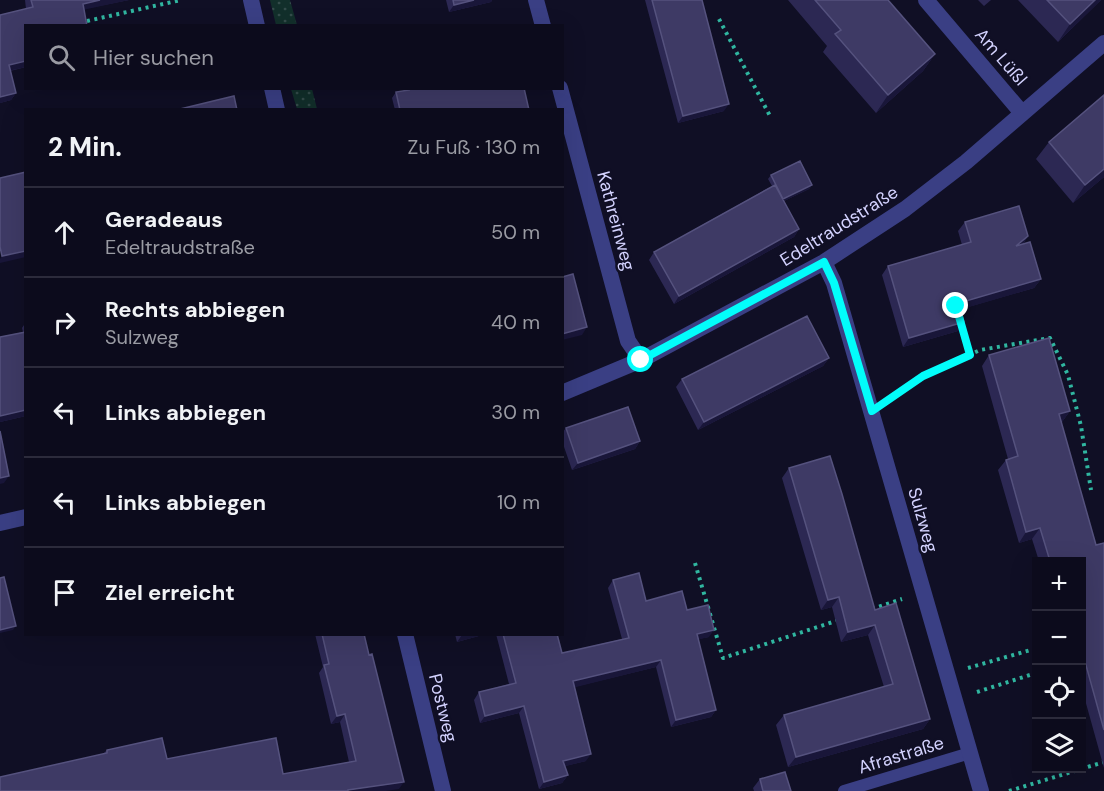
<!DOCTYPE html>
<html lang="de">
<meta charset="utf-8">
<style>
:root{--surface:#0c0b1c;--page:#1a1929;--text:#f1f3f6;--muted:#9a9ba3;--line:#2c2b3b}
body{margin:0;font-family:"DM Sans",sans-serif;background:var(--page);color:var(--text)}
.controls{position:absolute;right:18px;bottom:18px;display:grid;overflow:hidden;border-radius:0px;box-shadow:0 6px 24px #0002}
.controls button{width:54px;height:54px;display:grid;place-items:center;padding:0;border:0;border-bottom:2px solid var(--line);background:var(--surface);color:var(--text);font:30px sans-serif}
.stop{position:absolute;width:18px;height:18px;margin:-14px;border:4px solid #02fdfb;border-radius:50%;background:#fff}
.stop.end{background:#02fdfb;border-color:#fff;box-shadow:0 2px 6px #0008}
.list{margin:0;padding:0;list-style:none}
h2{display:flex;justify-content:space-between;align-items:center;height:78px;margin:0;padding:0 24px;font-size:26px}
h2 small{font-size:20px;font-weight:400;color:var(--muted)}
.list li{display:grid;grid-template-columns:39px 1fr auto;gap:18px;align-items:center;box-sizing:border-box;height:90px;padding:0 24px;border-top:2px solid var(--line)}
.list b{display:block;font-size:22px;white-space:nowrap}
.list p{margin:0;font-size:20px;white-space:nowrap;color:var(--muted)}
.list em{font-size:20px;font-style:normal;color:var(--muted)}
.icon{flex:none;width:33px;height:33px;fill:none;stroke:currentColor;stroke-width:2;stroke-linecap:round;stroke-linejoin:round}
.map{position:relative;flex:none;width:1104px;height:791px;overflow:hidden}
.search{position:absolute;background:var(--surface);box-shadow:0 6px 24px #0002;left:24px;top:24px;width:540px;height:66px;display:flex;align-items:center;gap:15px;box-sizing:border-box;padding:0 21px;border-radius:0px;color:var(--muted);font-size:22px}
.panel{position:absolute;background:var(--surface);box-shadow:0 6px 24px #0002;left:24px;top:108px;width:540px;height:528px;border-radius:0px}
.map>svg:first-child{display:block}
.grass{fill:url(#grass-dots)}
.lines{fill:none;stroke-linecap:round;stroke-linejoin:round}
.path{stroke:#30b6a0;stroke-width:4;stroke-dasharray:3 4.5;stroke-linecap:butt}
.service{stroke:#3a3f84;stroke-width:12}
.minor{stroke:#3a3f84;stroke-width:16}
.wall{fill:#2c2853}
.shaded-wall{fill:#191639}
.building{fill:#3e3a65;stroke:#55527e;stroke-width:1.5}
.route{stroke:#02fdfb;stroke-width:8}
.labels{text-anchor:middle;stroke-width:5;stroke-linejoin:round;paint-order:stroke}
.street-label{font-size:18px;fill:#d4d3ff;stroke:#100f25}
</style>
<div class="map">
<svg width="1104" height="791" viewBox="0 0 1104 791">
<defs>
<pattern id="grass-dots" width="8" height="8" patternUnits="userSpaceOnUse" patternTransform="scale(1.5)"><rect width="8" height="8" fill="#122f2b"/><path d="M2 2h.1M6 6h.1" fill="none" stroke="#344c4b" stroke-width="1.8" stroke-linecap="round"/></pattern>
</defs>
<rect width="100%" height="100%" fill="#100f25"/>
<path class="grass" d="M 270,0 L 290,0 L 297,25 L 276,25 Z
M 291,89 L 312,89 L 317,109 L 297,109 Z"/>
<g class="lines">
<path class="path" d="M 719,19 L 770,116
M 87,21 L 181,0
M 960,321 L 970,355
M 890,399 L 923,376 L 980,350 L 1050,338 L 1068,375 L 1081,426 L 1091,490
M 695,563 L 723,658 L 839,620
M 872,609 L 902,599
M 968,668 L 1034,649 L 1036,650
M 977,692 L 1036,673
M 1009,791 L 1104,762"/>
<path class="service" d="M 844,791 L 970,753"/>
<path class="minor" d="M 251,0 L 257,26
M 536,0 L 543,26
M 926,0 L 1022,113
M 272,88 L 277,110
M 560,88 L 628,341 L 641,360
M 824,262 L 834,283 L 981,791
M 562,393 L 641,360 L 824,262 L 905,209 L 966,162 L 1104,43
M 0,523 L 26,517
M 405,634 L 443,791"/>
</g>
<path class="wall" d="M 25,0 L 129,0 L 84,9 L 26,67 L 10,71 L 16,93 L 11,100 L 0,103 L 26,9 Z
M 446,0 L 492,0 L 491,2 L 449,12 Z
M 645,0 L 702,0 L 724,111 L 678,123 Z
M 788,0 L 888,0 L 935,54 L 923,71 L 876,113 L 823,52 L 827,46 Z
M 978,0 L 991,0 L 984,6 Z
M 1018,0 L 1101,0 L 1058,42 Z
M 403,88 L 524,88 L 529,110 L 395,110 L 392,98 L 396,92 L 404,91 Z
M 1104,95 L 1104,177 L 1073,203 L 1036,159 L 1049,142 Z
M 771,175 L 812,185 L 809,189 L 784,201 L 799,229 L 794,237 L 674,304 L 649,260 L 654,252 L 772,186 L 768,179 Z
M 965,222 L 1028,236 L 1023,244 L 1041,279 L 1034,288 L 961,309 L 964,322 L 958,331 L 903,347 L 882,275 L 888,266 L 962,245 L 958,231 Z
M 26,322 L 26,416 L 0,422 L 0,337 L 23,332 L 22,328 Z
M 989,355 L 1070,411 L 1062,422 L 1061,422 L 1096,545 L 1104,543 L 1104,768 L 1082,689 L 1082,561 L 1039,561 L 1032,539 L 1019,543 L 998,470 L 1006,460 L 1008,459 L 982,366 Z
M 829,358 L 823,366 L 698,430 L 676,387 L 682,379 Z
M 566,428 L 640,441 L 635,449 L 572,470 L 562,441 L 562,433 Z
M 789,468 L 875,610 L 930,719 L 923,729 L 788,767 L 776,725 L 784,715 L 884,687 L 868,635 L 841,642 L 832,607 L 821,610 L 782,478 Z
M 613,580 L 646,601 L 687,610 L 709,637 L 698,639 L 716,710 L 711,717 L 671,727 L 656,667 L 574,687 L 586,761 L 565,766 L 568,775 L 562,783 L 539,789 L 519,713 L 480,723 L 474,700 L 479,692 L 509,684 L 496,634 L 557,634 L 562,653 L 622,639 L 608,588 Z
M 315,634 L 364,634 L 399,789 L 103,754 L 107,750 L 167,759 L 283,774 L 349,762 L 340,722 L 331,724 L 319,673 L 323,667 Z
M 455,634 L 486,634 L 457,642 Z
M 760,779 L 791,791 L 754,791 L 753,788 Z"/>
<path class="shaded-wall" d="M 100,0 L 129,0 L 78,11 L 83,4 Z
M 474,0 L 492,0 L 491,2 L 449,12 L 454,5 Z
M 1095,0 L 1101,0 L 1058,42 L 1070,24 Z
M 935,54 L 923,71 L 876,113 L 888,95 Z
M 26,61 L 26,67 L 4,72 L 9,65 Z
M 16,93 L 11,100 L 0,103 L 0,97 Z
M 729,104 L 724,111 L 678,123 L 683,116 Z
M 1104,169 L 1104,177 L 1073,203 L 1085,185 Z
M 812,185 L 809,189 L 780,203 L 783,199 Z
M 799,229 L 794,237 L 674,304 L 679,296 Z
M 1028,236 L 1022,245 L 1016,246 Z
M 26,251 L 26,257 L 0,263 L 0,259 L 2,256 Z
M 1041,279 L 1034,288 L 952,312 L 959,303 Z
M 964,322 L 958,331 L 903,347 L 909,338 Z
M 587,327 L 582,335 L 562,340 L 562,334 Z
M 829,358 L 823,366 L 698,430 L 704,422 Z
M 26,410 L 26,416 L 0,422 L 0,416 Z
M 1070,411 L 1062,422 L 1051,425 L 1059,414 Z
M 640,441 L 635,449 L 572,470 L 578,463 Z
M 9,476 L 4,483 L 0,484 L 0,478 Z
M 1040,528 L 1032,539 L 1019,543 L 1026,532 Z
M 839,597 L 832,607 L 821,610 L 828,600 Z
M 875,625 L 868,635 L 841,642 L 848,632 Z
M 16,626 L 13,630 L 0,633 L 0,630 Z
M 714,630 L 709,637 L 692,641 L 697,634 Z
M 463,634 L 486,634 L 457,642 L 462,635 Z
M 661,660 L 656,667 L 568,689 L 573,681 Z
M 524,706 L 519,713 L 480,723 L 485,716 Z
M 716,710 L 711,717 L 671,727 L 676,720 Z
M 345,714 L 340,722 L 331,724 L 337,716 Z
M 930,719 L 923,729 L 788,767 L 796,757 Z
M 591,754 L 586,761 L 558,768 L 563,761 Z
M 568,775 L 562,783 L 539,789 L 544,782 Z
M 404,782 L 399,789 L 386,791 L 347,791 Z"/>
<path class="building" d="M 31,0 L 100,0 L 83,4 L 87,26 L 26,26 L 26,61 L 9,65 L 16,93 L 0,97 L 0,15 L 33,7 Z
M 453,0 L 474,0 L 454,5 Z
M 652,0 L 702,0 L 729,104 L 683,116 Z
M 815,0 L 888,0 L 935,54 L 888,95 L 835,34 L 841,30 Z
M 1047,0 L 1095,0 L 1070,24 Z
M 408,88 L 524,88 L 529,110 L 400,110 L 396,92 L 409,90 Z
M 1104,95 L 1104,169 L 1085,185 L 1049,142 Z
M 234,96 L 237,110 L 176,110 Z
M 800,161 L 812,185 L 783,199 L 771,175 Z
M 26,172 L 26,251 L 2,256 L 0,247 L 0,178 Z
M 775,185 L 799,229 L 679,296 L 654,252 Z
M 1019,206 L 1028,236 L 1016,246 L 1030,242 L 1041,279 L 959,303 L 964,322 L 909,338 L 888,266 L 971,242 L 965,222 Z
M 573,274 L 587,327 L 562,334 L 562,277 Z
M 807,316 L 829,358 L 704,422 L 682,379 Z
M 26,332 L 26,410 L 0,416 L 0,337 Z
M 1049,338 L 1070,411 L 1059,414 L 1096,545 L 1104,543 L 1104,730 L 1082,651 L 1082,561 L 1050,561 L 1040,528 L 1026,532 L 1006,460 L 1018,456 L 989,355 Z
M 628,407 L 640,441 L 578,463 L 566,428 Z
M 0,431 L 9,476 L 0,478 Z
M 830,456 L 842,494 L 875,610 L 896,603 L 930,719 L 796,757 L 784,715 L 893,684 L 875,625 L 848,632 L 839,597 L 828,600 L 789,468 Z
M 639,573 L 646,601 L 682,591 L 687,610 L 708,605 L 714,630 L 697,634 L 716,710 L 676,720 L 661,660 L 573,681 L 591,754 L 563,761 L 568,775 L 544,782 L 524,706 L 485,716 L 479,692 L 516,683 L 503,634 L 557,634 L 562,653 L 629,638 L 613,580 Z
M 4,577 L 16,626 L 0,630 L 0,578 Z
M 322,634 L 364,634 L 369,655 L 372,654 L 404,782 L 348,790 L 348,791 L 0,791 L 0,777 L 107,753 L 107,750 L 162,738 L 167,759 L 276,738 L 283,774 L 356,761 L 345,714 L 337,716 L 324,665 L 329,664 Z
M 785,772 L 791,791 L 763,791 L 760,779 Z"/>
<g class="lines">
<path class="route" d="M 641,360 L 824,262 L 834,283 L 872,411 L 923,376 L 970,355 L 956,306"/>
</g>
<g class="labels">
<g class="street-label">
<text transform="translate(1001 57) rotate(49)" y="6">Am Lüßl</text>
<text transform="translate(616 221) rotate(75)" y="6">Kathreinweg</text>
<text transform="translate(839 226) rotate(-32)" y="6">Edeltraudstraße</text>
<text transform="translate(923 520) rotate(74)" y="6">Sulzweg</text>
<text transform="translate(443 708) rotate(76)" y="6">Postweg</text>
<text transform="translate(901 755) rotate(-17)" y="6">Afrastraße</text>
</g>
</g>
</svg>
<div class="controls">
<button>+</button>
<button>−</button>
<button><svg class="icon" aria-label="locate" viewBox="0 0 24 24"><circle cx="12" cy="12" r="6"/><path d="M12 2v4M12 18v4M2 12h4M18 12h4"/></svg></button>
<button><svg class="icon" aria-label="layers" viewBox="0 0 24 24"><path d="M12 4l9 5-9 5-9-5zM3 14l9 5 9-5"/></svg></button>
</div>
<div class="stop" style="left:641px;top:360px"></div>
<div class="stop end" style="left:956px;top:306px"></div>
<div class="search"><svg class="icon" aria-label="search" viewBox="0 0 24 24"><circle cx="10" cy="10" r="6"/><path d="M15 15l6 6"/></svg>Hier suchen</div>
<section class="panel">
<h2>2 Min.<small>Zu Fuß · 130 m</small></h2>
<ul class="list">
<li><svg class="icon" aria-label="ahead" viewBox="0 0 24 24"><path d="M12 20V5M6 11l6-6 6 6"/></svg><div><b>Geradeaus</b><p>Edeltraudstraße</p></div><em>50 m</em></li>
<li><svg class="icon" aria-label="right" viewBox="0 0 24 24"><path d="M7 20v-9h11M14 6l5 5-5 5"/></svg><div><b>Rechts abbiegen</b><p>Sulzweg</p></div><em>40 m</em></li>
<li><svg class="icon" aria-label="left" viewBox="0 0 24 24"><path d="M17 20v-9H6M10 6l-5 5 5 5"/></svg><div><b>Links abbiegen</b></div><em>30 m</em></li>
<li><svg class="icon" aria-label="left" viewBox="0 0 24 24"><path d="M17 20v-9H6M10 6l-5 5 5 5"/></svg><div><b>Links abbiegen</b></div><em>10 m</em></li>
<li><svg class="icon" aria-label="arrive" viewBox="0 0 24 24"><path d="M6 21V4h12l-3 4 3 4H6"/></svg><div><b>Ziel erreicht</b></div></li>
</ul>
</section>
</div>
